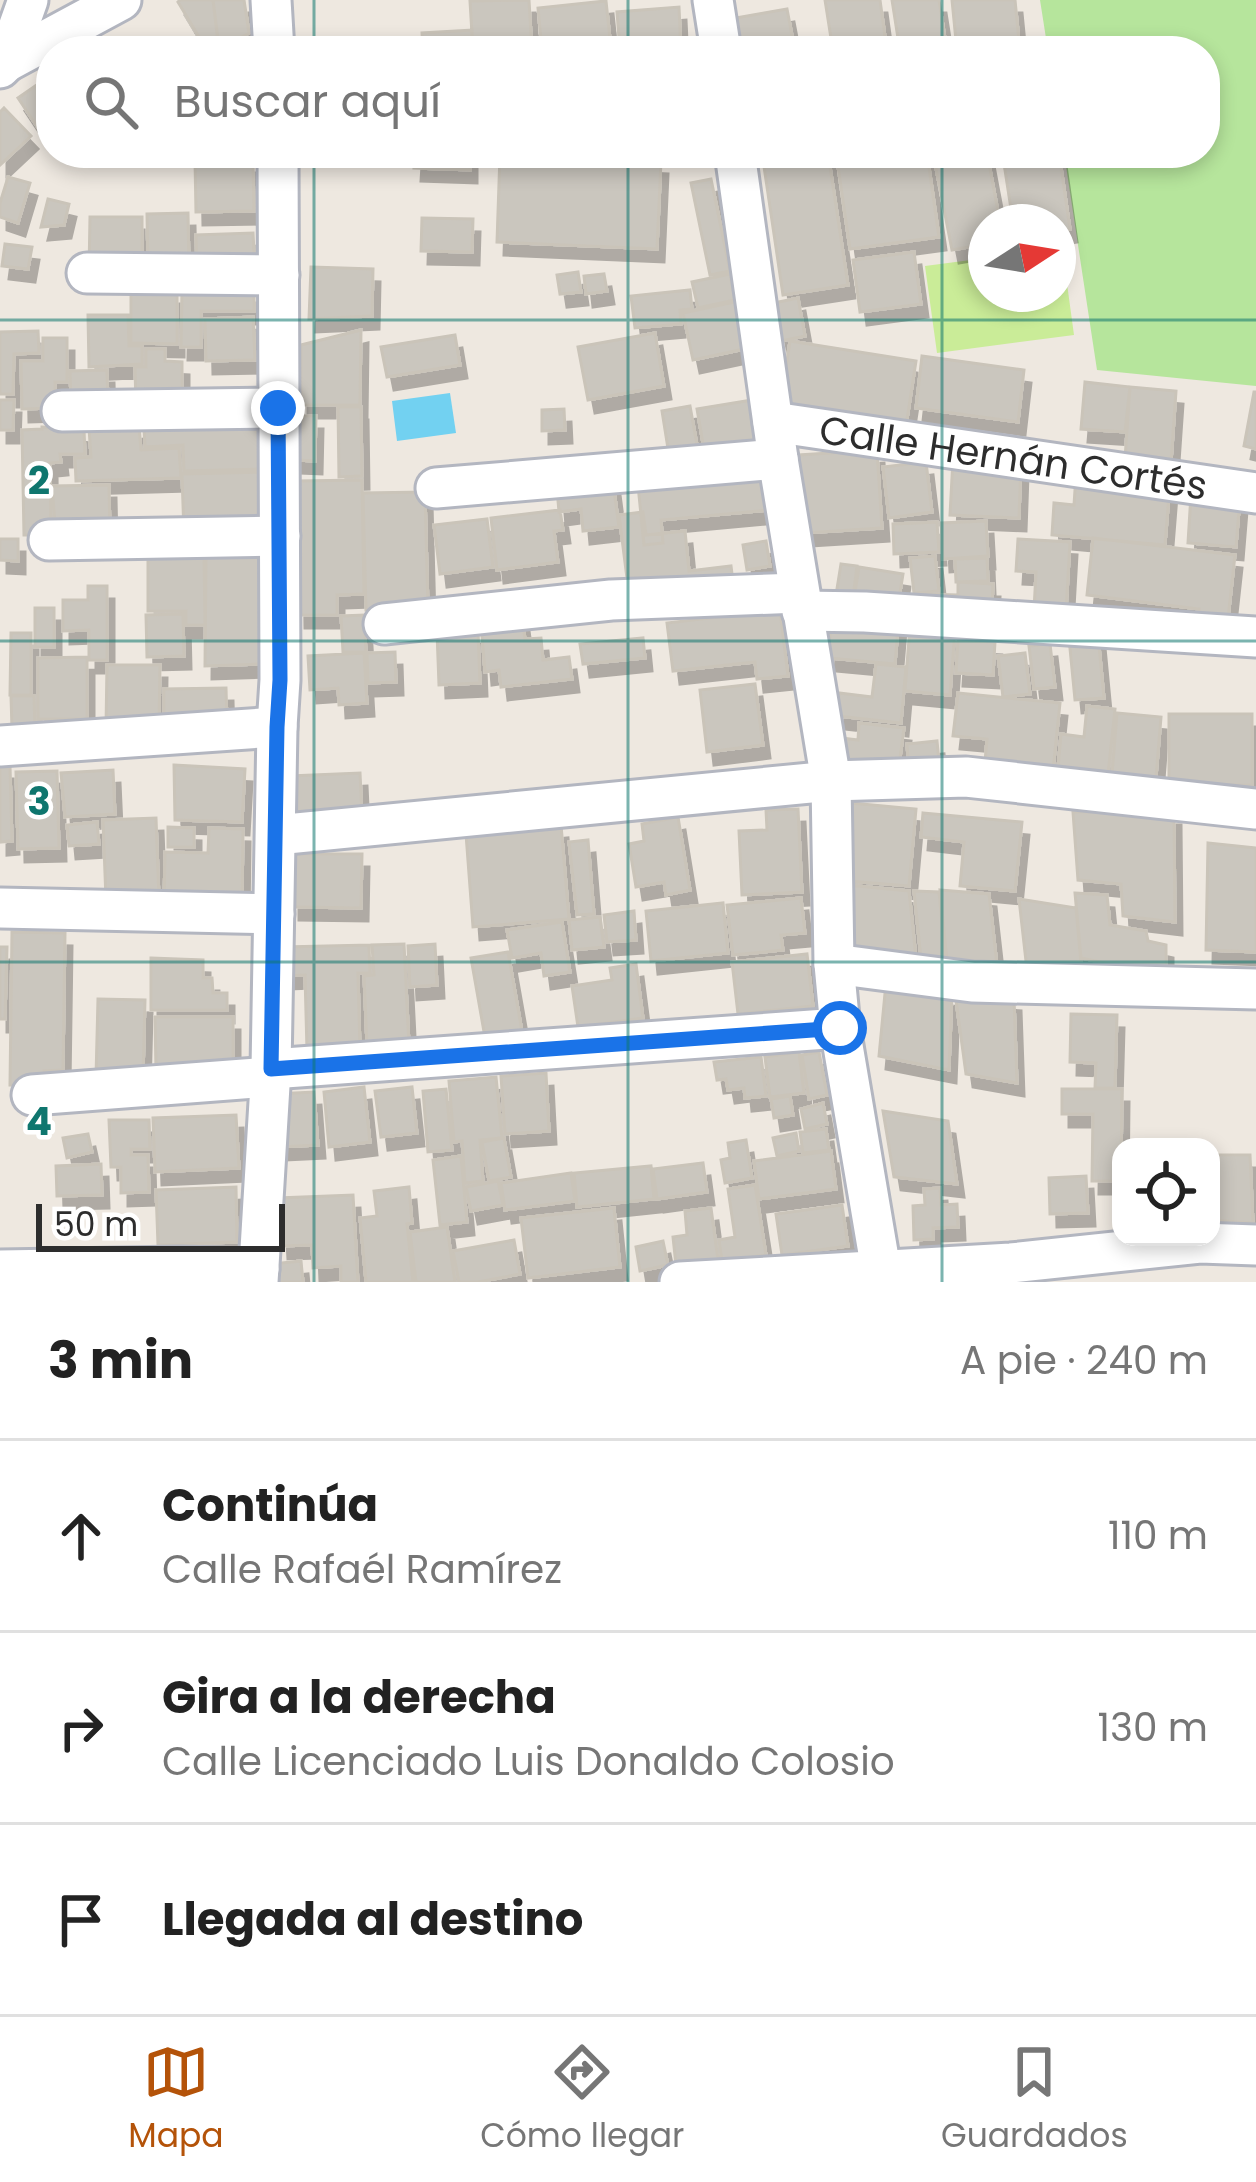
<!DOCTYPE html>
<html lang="es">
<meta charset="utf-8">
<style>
:root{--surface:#fff;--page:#f2f2f2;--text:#222;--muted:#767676;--line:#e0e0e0;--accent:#b45309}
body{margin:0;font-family:Poppins,sans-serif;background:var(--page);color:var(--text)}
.controls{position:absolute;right:36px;bottom:36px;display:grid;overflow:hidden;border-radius:24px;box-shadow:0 6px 18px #0003}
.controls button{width:108px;height:108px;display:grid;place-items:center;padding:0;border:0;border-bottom:3px solid var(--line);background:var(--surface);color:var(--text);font:60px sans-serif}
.compass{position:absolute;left:968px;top:204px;width:108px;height:108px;border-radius:50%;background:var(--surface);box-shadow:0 6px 18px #0003;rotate:78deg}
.scale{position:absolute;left:36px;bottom:30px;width:249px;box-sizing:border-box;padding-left:12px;border:6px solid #2d2d2d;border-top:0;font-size:33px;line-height:42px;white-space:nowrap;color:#2d2d2d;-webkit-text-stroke:9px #fff;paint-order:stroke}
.stop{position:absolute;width:36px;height:36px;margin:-27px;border:9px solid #1a73e8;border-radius:50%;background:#fff}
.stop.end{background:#1a73e8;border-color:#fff;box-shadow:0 3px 12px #0008}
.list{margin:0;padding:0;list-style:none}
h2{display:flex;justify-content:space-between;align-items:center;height:156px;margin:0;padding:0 48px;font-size:51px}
h2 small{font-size:39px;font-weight:400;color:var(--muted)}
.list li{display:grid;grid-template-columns:78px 1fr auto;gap:36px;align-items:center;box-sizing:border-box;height:192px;padding:0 48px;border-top:3px solid var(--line)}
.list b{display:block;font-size:45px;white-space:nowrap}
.list p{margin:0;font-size:39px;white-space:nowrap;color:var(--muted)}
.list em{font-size:39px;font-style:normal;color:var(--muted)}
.icon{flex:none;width:66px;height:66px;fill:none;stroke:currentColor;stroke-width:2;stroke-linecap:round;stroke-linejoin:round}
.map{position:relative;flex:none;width:1256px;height:1282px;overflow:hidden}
.search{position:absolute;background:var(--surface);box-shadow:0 6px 18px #0003;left:36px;right:36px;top:36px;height:132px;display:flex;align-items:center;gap:30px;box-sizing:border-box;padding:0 42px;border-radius:48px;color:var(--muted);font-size:45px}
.sheet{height:732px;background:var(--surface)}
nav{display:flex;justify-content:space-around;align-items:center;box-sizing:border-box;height:168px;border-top:3px solid var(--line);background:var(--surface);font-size:33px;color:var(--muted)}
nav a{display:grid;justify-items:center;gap:6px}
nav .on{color:var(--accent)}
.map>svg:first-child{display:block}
.green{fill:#b6e59c}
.pitch{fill:#caec98}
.water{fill:#72d1f1}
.building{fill:#cac6be;stroke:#cac4b9;stroke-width:3;filter:url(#shadow)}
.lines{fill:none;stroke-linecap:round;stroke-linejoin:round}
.street-casing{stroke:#b3b6c0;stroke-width:45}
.street{stroke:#fff;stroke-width:39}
.route{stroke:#1a73e8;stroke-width:15}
.grid{fill:none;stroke:#0f766e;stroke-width:3;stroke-opacity:0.55}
.labels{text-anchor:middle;stroke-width:9;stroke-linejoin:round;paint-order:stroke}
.street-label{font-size:39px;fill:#2d2d2d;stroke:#fff}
.grid-label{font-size:39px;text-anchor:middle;font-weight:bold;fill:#0f766e;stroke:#fff;stroke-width:9;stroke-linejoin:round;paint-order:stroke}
</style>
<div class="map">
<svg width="1256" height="1282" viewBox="0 0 1256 1282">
<defs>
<filter id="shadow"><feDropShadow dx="7" dy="13" stdDeviation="0" flood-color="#0004"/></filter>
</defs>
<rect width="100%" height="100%" fill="#eee8e0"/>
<path class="green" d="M 1040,0 L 1256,0 L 1256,386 L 1097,370 L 1064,153 L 1205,153 L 1205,51 L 1048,51 Z"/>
<path class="pitch" d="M 1062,247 L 1074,335 L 937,353 L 925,266 L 986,258 L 986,294 L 1058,294 L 1058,248 Z"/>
<path class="water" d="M 450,393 L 456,433 L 397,441 L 392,401 Z"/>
<path class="building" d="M 180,0 L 213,0 L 218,39 L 205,47 L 178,2 Z
M 213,0 L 244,0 L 249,33 L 219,50 Z
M 529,0 L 532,51 L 473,51 L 470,1 Z
M 825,0 L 880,0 L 887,51 L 833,51 Z
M 892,0 L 939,0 L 947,51 L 900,51 Z
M 952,0 L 1015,0 L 1020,51 L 957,51 Z
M 606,1 L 611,48 L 542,51 L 538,8 Z
M 679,7 L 681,51 L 620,51 L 617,12 Z
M 787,9 L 795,51 L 742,51 L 736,18 Z
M 472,30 L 473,51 L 423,51 L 422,33 Z
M 51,75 L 51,132 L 44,137 L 18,98 Z
M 4,108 L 31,136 L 0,165 L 0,112 Z
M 415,153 L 470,153 L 470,170 L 414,168 Z
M 762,153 L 828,153 L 848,285 L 783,295 Z
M 836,153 L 927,153 L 939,237 L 850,249 Z
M 933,153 L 987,153 L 1000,222 L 986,222 L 986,244 L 952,250 Z
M 1031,153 L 1059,153 L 1070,229 L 1058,231 L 1058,222 L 1013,222 L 1003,157 Z
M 500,154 L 661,161 L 657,249 L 497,242 Z
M 195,160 L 253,160 L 254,211 L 196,212 Z
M 8,177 L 30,183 L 18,223 L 0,217 L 0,203 Z
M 711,179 L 730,271 L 710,275 L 691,183 Z
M 48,199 L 69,204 L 64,225 L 41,227 Z
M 188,213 L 189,267 L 148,268 L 147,214 Z
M 90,217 L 142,217 L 142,271 L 89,270 Z
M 422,218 L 473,219 L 472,252 L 421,251 Z
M 253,233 L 255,270 L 197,272 L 196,235 Z
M 5,244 L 32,247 L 28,269 L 2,266 Z
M 914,252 L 921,304 L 860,312 L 853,260 Z
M 311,267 L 373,269 L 372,316 L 309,319 Z
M 578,272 L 581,292 L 560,294 L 557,275 Z
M 604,274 L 607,291 L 586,294 L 584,276 Z
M 730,274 L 735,300 L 698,308 L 692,282 Z
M 182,290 L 254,290 L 254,311 L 201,311 L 201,347 L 181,347 Z
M 690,290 L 692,309 L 680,310 L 681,324 L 635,328 L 631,296 Z
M 131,291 L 177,291 L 177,344 L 131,343 Z
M 798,298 L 805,336 L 781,341 L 774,303 Z
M 739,301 L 749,348 L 693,360 L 683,313 Z
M 88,315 L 128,315 L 129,346 L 142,346 L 142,364 L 89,367 Z
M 253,317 L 255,360 L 206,361 L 205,319 Z
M 361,330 L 360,405 L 301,405 L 301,345 Z
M 38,331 L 39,353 L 14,354 L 13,394 L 0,394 L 0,332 Z
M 655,333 L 664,386 L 588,400 L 578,347 Z
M 455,335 L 460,365 L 387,377 L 381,347 Z
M 43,338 L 67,338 L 67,382 L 55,382 L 55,408 L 22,409 L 21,361 L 43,361 Z
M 790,341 L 916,361 L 906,426 L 780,406 Z
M 146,349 L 165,349 L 165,361 L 182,362 L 182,406 L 136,407 L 135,367 L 146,367 Z
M 922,356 L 1024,370 L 1018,422 L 916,408 Z
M 107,370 L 108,403 L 71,404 L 70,371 Z
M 1085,382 L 1130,387 L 1125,432 L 1081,429 Z
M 1130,387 L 1176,391 L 1171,463 L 1125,459 Z
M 1254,392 L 1256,392 L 1256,449 L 1244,446 Z
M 758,399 L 767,451 L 706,461 L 697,409 Z
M 0,400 L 14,400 L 13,430 L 0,430 Z
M 690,406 L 699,456 L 670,461 L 662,411 Z
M 338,407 L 361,407 L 362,476 L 339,477 Z
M 564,409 L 565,430 L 542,431 L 542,410 Z
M 294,416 L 316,416 L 315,461 L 294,460 Z
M 260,424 L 262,469 L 184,471 L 183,445 L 145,447 L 144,428 Z
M 139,426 L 141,450 L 179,448 L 181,478 L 76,481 L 75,458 L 91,457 L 89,428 Z
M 42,427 L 84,430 L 85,454 L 60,454 L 61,462 L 50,463 L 51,535 L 24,535 L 22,430 L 42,429 Z
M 877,450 L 882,528 L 805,533 L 799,455 Z
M 953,459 L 1021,462 L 1019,518 L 950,515 Z
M 926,462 L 932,512 L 889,518 L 883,467 Z
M 262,472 L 263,533 L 184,535 L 182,474 Z
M 776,472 L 780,509 L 661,520 L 663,543 L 644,545 L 638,485 Z
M 1076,475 L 1170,483 L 1165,545 L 1052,535 L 1054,503 L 1074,505 Z
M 362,480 L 364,594 L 337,595 L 337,615 L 298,615 L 296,481 Z
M 613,482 L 619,527 L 583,531 L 581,509 L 559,512 L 557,489 Z
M 109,485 L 110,533 L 56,536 L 52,486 Z
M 425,492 L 428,608 L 366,610 L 363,493 Z
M 1191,494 L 1240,498 L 1236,547 L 1188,543 Z
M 560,510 L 563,530 L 554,531 L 558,562 L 497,570 L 491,518 Z
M 643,512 L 646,535 L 685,531 L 689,571 L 731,566 L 733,582 L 629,594 L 619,515 Z
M 487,519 L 493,567 L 440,574 L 434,525 Z
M 986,521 L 988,556 L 943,559 L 941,523 Z
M 937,522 L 939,552 L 894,554 L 893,524 Z
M 1093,538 L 1235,555 L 1227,628 L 1198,624 L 1199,609 L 1087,595 Z
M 0,539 L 18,539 L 18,561 L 0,560 Z
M 1018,539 L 1070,542 L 1066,612 L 1034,610 L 1036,572 L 1016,571 Z
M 766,541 L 770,566 L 747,570 L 743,545 Z
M 262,550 L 263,664 L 205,666 L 206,553 Z
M 204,553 L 205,625 L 186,625 L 186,611 L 148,611 L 148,554 Z
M 935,556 L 939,591 L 914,593 L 910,558 Z
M 987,558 L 988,581 L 956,582 L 955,559 Z
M 841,564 L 857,566 L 853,598 L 836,595 Z
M 859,567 L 903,574 L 898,605 L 854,598 Z
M 958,582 L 993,584 L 992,609 L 924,607 L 925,594 L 958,595 Z
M 88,586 L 107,586 L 107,660 L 89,660 L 89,630 L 63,631 L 63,600 L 88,600 Z
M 35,608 L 54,608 L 54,647 L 35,647 Z
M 780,610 L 788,676 L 757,679 L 755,662 L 673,671 L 667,623 Z
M 832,612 L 899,618 L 895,664 L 828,658 Z
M 183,614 L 184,656 L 147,657 L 146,615 Z
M 364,615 L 366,652 L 343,652 L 341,616 Z
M 522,618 L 525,639 L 541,638 L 543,660 L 569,657 L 572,679 L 501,687 L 499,670 L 485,672 L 481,623 Z
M 910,626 L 955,630 L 950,695 L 905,691 Z
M 478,631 L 480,683 L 439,685 L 437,632 Z
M 11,633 L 31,633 L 31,695 L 10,695 Z
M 1098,635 L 1104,698 L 1075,700 L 1069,638 Z
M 643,638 L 645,658 L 583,664 L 580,644 Z
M 958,640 L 995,642 L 993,675 L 956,673 Z
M 1050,644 L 1055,687 L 1034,689 L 1029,646 Z
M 395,652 L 396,682 L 368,683 L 367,653 Z
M 364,653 L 367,703 L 339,705 L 338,688 L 310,690 L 308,656 Z
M 1025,653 L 1030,694 L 1003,697 L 998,656 Z
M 87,657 L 87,719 L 38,719 L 38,658 Z
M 876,664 L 906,667 L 901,723 L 837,716 L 839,693 L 872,697 Z
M 107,665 L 160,665 L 159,729 L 106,728 Z
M 755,684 L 763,745 L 707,752 L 700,690 Z
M 226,688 L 227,724 L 164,725 L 164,689 Z
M 958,693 L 1060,703 L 1052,780 L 984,773 L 987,739 L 953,736 Z
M 11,696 L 34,696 L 35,729 L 12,729 Z
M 1087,706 L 1115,709 L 1107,784 L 1057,779 L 1061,734 L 1084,737 Z
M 1117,713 L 1161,717 L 1155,790 L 1111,787 Z
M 1169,714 L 1252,714 L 1252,785 L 1169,786 Z
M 859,723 L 904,728 L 898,774 L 838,768 L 841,738 L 858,740 Z
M 937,741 L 940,772 L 909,774 L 907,744 Z
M 174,765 L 245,769 L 242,822 L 175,820 Z
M 0,766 L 10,766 L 12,841 L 0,842 Z
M 113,770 L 115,814 L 65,817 L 61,773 Z
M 57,771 L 59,848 L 18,849 L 16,772 Z
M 360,773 L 362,815 L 292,819 L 290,776 Z
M 851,803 L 916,809 L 909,886 L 848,881 Z
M 798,809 L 802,892 L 742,895 L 739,831 L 767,830 L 766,810 Z
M 1073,812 L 1174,812 L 1175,922 L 1123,916 L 1121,884 L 1078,880 Z
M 923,813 L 1022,822 L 1015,891 L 960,886 L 964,842 L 921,837 Z
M 678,817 L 690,890 L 666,895 L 664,882 L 636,887 L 629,844 L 644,841 L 642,824 Z
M 156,818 L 159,898 L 106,900 L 103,820 Z
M 97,822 L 99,844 L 69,846 L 67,825 Z
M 561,825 L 569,919 L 473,927 L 466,834 Z
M 168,827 L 194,828 L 194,847 L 168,847 Z
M 209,828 L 243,829 L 242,906 L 164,904 L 165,852 L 208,853 Z
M 588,840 L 594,914 L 577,915 L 569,842 Z
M 1208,843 L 1256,848 L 1256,952 L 1206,950 Z
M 292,854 L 362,854 L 361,908 L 292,907 Z
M 847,885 L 909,891 L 917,967 L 855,960 Z
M 940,890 L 989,894 L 998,974 L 948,971 Z
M 914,891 L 939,892 L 947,972 L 922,969 Z
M 1075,893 L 1107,895 L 1110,925 L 1146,931 L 1148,941 L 1166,945 L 1166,976 L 1081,958 Z
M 801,898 L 805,933 L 781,935 L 783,950 L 733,955 L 727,905 Z
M 1019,899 L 1076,908 L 1082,974 L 1027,970 Z
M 723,903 L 728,953 L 651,961 L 646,911 Z
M 634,911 L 636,940 L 607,942 L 604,915 Z
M 600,917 L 604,947 L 572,950 L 569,920 Z
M 562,922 L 570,972 L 544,976 L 541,953 L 512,958 L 507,930 Z
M 12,932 L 65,933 L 63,1070 L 44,1071 L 44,1086 L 10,1085 Z
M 404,944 L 409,1044 L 367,1046 L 364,976 L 374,975 L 372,945 Z
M 435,944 L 437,985 L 410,987 L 408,946 Z
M 369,945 L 370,973 L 358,973 L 360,1050 L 307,1051 L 305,975 L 284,976 L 283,947 Z
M 0,947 L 7,947 L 5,1019 L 0,1019 Z
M 508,952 L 523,1037 L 486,1043 L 471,958 Z
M 807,954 L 813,1006 L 738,1014 L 732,962 Z
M 151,958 L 203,960 L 203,978 L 212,978 L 213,993 L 227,993 L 227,1010 L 151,1010 Z
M 636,964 L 643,1018 L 578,1027 L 572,986 L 612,980 L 610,968 Z
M 886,983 L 952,994 L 949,1070 L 879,1056 Z
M 955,993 L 1014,998 L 1017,1083 L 966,1074 Z
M 98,999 L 145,1000 L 143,1078 L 96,1077 Z
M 1071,1014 L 1117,1015 L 1115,1088 L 1095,1088 L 1096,1063 L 1070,1062 Z
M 155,1017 L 233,1017 L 233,1069 L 156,1070 Z
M 799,1052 L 804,1093 L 770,1097 L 765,1057 Z
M 819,1052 L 827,1095 L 809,1099 L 802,1055 Z
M 761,1057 L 766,1096 L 745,1098 L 744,1088 L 728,1090 L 726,1079 L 717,1080 L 714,1062 Z
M 546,1073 L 549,1131 L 505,1134 L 501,1076 Z
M 496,1077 L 502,1138 L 480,1140 L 483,1181 L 465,1183 L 462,1141 L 454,1142 L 449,1081 Z
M 364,1087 L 370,1142 L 329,1147 L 324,1092 Z
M 412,1087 L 417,1133 L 381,1137 L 375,1091 Z
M 446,1089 L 452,1150 L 428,1152 L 423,1091 Z
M 1062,1089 L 1122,1089 L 1121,1181 L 1092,1181 L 1093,1114 L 1062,1114 Z
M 314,1092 L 318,1145 L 279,1147 L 276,1094 Z
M 790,1096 L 793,1115 L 774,1118 L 771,1099 Z
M 823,1103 L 827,1124 L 805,1129 L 801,1109 Z
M 883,1111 L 948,1121 L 957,1184 L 894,1177 Z
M 236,1115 L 239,1168 L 155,1172 L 153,1118 Z
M 109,1120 L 149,1120 L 150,1149 L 131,1149 L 131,1155 L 148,1155 L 149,1192 L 121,1193 L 121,1167 L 111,1167 Z
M 826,1129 L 829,1150 L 803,1153 L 800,1132 Z
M 796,1133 L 799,1151 L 777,1156 L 773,1138 Z
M 88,1134 L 92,1152 L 67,1158 L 63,1138 Z
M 504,1138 L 511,1177 L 489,1181 L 482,1142 Z
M 746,1140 L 752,1178 L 725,1183 L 721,1160 L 730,1158 L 728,1143 Z
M 831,1151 L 836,1189 L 759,1199 L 754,1161 Z
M 1211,1155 L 1250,1155 L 1253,1223 L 1211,1220 Z
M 461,1156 L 467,1222 L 440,1225 L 433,1160 Z
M 703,1163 L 707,1192 L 657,1199 L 653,1169 Z
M 101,1164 L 102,1195 L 57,1196 L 56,1166 Z
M 651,1166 L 654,1199 L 577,1207 L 574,1173 Z
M 571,1173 L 575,1201 L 505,1210 L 501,1183 Z
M 1086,1176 L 1088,1213 L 1050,1214 L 1049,1178 Z
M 498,1181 L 503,1205 L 471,1211 L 466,1187 Z
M 755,1185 L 766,1255 L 722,1261 L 719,1240 L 735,1237 L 728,1189 Z
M 236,1187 L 237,1242 L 158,1245 L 156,1190 Z
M 409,1187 L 412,1223 L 407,1224 L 413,1282 L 366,1282 L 360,1218 L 377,1216 L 374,1191 Z
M 940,1188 L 941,1205 L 957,1204 L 958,1227 L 933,1228 L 933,1239 L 914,1240 L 913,1206 L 925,1205 L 924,1189 Z
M 353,1195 L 358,1282 L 341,1282 L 341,1266 L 313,1268 L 312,1245 L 281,1246 L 278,1198 Z
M 842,1205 L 848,1246 L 782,1255 L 776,1214 Z
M 614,1208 L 620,1267 L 528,1278 L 521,1218 Z
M 711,1208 L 718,1260 L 676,1265 L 673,1237 L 687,1235 L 685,1211 Z
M 447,1227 L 455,1282 L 416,1282 L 410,1232 Z
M 514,1240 L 520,1274 L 478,1282 L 459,1282 L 453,1251 Z
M 663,1241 L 668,1265 L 640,1271 L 636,1247 Z
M 301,1261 L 303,1282 L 274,1282 L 272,1264 Z"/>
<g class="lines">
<defs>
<g id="street">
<path d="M 271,0 L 274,51"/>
<path d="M 713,0 L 721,51"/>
<path d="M 6,62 L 121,0"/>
<path d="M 0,68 L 6,62 L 28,0"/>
<path d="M 735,153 L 778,459 L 831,781 L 834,964 L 840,1028 L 883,1282"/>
<path d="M 87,273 L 279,275"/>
<path d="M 62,411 L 277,408"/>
<path id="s1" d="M 773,422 L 1256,493"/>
<path d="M 436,488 L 778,459"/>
<path d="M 49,540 L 280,536"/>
<path d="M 802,611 L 865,612 L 1256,637"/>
<path d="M 384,624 L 611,600 L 799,593"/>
<path d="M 0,746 L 277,727"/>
<path d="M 276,835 L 831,781 L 966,777 L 1256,809"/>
<path d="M 0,908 L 274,914"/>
<path d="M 834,964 L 972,982 L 1256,989"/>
<path d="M 271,1069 L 840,1028"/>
<path d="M 32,1095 L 270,1077"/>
<path d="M 0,1270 L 180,1267 L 259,1269"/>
<path d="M 258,1282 L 271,1069 L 277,727 L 280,680 L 278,153"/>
<path d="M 680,1282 L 1011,1263 L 1200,1243 L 1256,1245"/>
</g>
</defs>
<use href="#street" class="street-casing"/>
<use href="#street" class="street"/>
</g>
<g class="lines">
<path class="route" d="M 278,408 L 280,680 L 277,727 L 271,1069 L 840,1028"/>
</g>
<path class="grid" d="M 314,0 L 314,51M 628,0 L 628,51M 942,0 L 942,51M 314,153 L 314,1282M 628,153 L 628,1282M 942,153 L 942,1282M 0,320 L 1256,320M 0,641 L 1256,641M 0,962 L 1256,962"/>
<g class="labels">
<g class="street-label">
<text dy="14" stroke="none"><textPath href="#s1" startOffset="243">Calle Hernán Cortés</textPath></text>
</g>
</g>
<g class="grid-label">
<text x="39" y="494">2</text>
<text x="39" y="815">3</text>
<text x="39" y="1135">4</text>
</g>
</svg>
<div class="controls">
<button><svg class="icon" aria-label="locate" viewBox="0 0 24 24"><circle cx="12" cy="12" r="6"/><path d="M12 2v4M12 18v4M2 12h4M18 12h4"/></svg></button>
</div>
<svg class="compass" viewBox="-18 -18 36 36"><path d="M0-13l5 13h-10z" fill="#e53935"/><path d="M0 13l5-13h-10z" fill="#767676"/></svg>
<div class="scale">50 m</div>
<div class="stop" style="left:840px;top:1028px"></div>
<div class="stop end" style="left:278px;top:408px"></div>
<div class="search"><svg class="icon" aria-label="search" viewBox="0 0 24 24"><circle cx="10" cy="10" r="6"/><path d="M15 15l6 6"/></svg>Buscar aquí</div>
</div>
<section class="sheet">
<h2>3 min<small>A pie · 240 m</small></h2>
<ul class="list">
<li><svg class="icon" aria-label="ahead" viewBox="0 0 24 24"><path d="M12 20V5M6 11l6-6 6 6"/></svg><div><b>Continúa</b><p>Calle Rafaél Ramírez</p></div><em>110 m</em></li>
<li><svg class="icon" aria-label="right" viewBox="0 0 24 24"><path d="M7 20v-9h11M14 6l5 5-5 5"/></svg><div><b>Gira a la derecha</b><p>Calle Licenciado Luis Donaldo Colosio</p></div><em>130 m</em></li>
<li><svg class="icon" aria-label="arrive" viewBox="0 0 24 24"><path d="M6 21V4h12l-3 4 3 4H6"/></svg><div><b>Llegada al destino</b></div></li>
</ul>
</section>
<nav>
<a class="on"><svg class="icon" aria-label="map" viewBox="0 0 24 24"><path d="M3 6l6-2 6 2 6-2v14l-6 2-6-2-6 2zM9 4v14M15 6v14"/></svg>Mapa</a>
<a><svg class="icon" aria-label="directions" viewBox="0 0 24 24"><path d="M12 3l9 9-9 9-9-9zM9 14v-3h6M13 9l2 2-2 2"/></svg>Cómo llegar</a>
<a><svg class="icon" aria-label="saved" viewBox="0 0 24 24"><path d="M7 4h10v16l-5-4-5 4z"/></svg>Guardados</a>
</nav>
